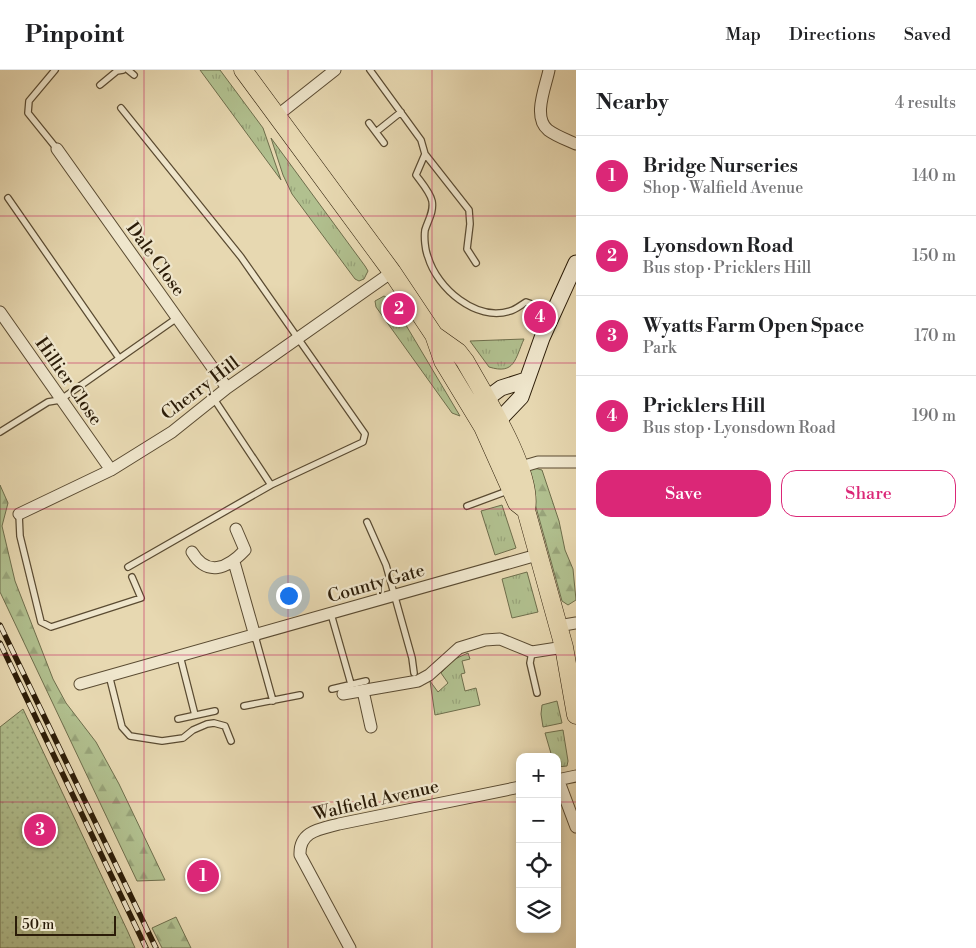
<!DOCTYPE html>
<meta charset="utf-8">
<style>
:root{--surface:#fff;--page:#f2f2f2;--text:#202124;--muted:#757577;--line:#e0e0e0;--accent:#db2777}
body{margin:0;font-family:"Libre Bodoni",serif;background:var(--page);color:var(--text)}
.controls{position:absolute;right:15px;bottom:15px;display:grid;overflow:hidden;border-radius:10px;box-shadow:0 2px 8px #0003}
.controls button{width:45px;height:45px;display:grid;place-items:center;padding:0;border:0;border-bottom:1px solid var(--line);background:var(--surface);color:var(--text);font:25px sans-serif}
.scale{position:absolute;left:15px;bottom:12px;width:101px;box-sizing:border-box;padding-left:5px;border:2px solid #2b1c08;border-top:0;font-size:14px;line-height:18px;white-space:nowrap;color:#2b1c08;-webkit-text-stroke:4px #efe6cc;paint-order:stroke}
.you{position:absolute;left:288px;top:525px;width:18px;height:18px;margin:-12px;border:4px solid #fff;border-radius:50%;background:#1a73e8;box-shadow:0 0 0 8px #1a73e833}
.badge{display:grid;place-items:center;width:32px;height:32px;border-radius:50%;background:var(--accent);color:#fff;font-size:16px;font-weight:700}
.pin{position:absolute;translate:-50% -50%;border:2px solid #fff;box-shadow:0 1px 5px #0006}
.list{margin:0;padding:0;list-style:none}
h2{display:flex;justify-content:space-between;align-items:center;height:65px;margin:0;padding:0 20px;font-size:21px}
h2 small{font-size:16px;font-weight:400;color:var(--muted)}
.list li{display:grid;grid-template-columns:32px 1fr auto;gap:15px;align-items:center;box-sizing:border-box;height:80px;padding:0 20px;border-top:1px solid var(--line)}
.list b{display:block;font-size:19px;white-space:nowrap}
.list p{margin:0;font-size:16px;white-space:nowrap;color:var(--muted)}
.list em{font-size:16px;font-style:normal;color:var(--muted)}
.actions{display:flex;gap:10px;padding:15px 20px}
.actions a{flex:1;padding:11px 0;border:1px solid var(--accent);border-radius:15px;text-align:center;font-size:18px;color:var(--accent)}
.actions .main{background:var(--accent);color:#fff}
.icon{flex:none;width:28px;height:28px;fill:none;stroke:currentColor;stroke-width:2;stroke-linecap:round;stroke-linejoin:round}
.map{position:relative;flex:none;width:576px;height:878px;overflow:hidden}
header{display:flex;align-items:center;gap:30px;box-sizing:border-box;height:70px;padding:0 25px;background:var(--surface);border-bottom:1px solid var(--line)}
header strong{font-size:24px}
nav{display:flex;gap:28px;margin-inline-start:auto;font-size:18px}
main{display:flex}
aside{flex:1;background:var(--surface)}
.map>svg:first-child{display:block}
.grass{fill:url(#grass-tufts);stroke:#6e6e4c}
.forest{fill:url(#forest-firs);stroke:#6e6e4c}
.park{fill:url(#park-dots);stroke:#6e6e4c}
.lines{fill:none;stroke-linecap:round;stroke-linejoin:round}
.service-casing{stroke:#5a4b32;stroke-width:8}
.minor-casing{stroke:#5a4b32;stroke-width:13}
.secondary-casing{stroke:#2b1c08;stroke-width:17}
.primary-casing{stroke:#2b1c08;stroke-width:19}
.service{stroke:#efe6cc;stroke-width:5.5}
.minor{stroke:#efe6cc;stroke-width:11}
.secondary{stroke:#efe6cc;stroke-width:15}
.primary{stroke:#e7d8b1;stroke-width:18}
.rail-casing{stroke:#2b1c08;stroke-width:5.5}
.rail{stroke:#efe6cc;stroke-width:4;stroke-dasharray:11;stroke-linecap:butt}
.grid{fill:none;stroke:#c2185b;stroke-width:1;stroke-opacity:0.55}
.labels{text-anchor:middle;stroke-width:4.5;stroke-linejoin:round;paint-order:stroke}
.street-label{font-size:18px;fill:#2b1c08;stroke:#efe6cc}
</style>
<header>
<strong>Pinpoint</strong>
<nav><a>Map</a><a>Directions</a><a>Saved</a></nav>
</header>
<main>
<div class="map">
<svg width="576" height="878" viewBox="0 0 576 878">
<defs>
<pattern id="grass-tufts" width="24" height="20" patternUnits="userSpaceOnUse" patternTransform="scale(1.25)"><rect width="24" height="20" fill="#b1c08f"/><path d="M3 7l-1-3M5 7V3M7 7l1-3M15 17l-1-3M17 17v-4M19 17l1-3" fill="none" stroke="#98a47a"/></pattern>
<pattern id="forest-firs" width="22" height="20" patternUnits="userSpaceOnUse" patternTransform="scale(1.25)"><rect width="22" height="20" fill="#b1c08f"/><path d="M5 1l3.5 6h-7zM16 11l3.5 6h-7z" fill="#98a47a"/></pattern>
<pattern id="park-dots" width="8" height="8" patternUnits="userSpaceOnUse" patternTransform="scale(1.25)"><rect width="8" height="8" fill="#b1c08f"/><path d="M2 2h.1M6 6h.1" fill="none" stroke="#98a47a" stroke-width="1.8" stroke-linecap="round"/></pattern>
</defs>
<rect width="100%" height="100%" fill="#e7d8b1"/>
<filter id="stains"><feTurbulence type="fractalNoise" baseFrequency=".004" numOctaves="4"/><feColorMatrix values="0 0 0 0 .2 0 0 0 0 .09 0 0 0 0 .02 0 0 0 .5 -.17"/></filter>
<radialGradient id="worn" r=".72"><stop offset=".6" stop-color="#630" stop-opacity="0"/><stop offset="1" stop-color="#630" stop-opacity=".3"/></radialGradient>
<path class="grass" d="M 200,0 L 220,0 L 263,58 L 281,110 Z
M 271,68 L 365,196 L 368,201 L 364,209 L 359,211 L 355,209 L 292,124 L 283,105 Z
M 384,226 L 391,230 L 460,346 L 452,343 L 376,237 L 375,231 Z
M 524,269 C 515,289 515,305 489,297 L 470,271 Z
M 502,435 L 516,478 L 495,485 L 481,441 Z
M 527,502 L 538,542 L 512,548 L 502,509 Z
M 468,583 L 470,589 L 462,591 L 465,603 L 461,604 L 465,621 L 476,618 L 480,635 L 435,645 L 430,611 L 438,622 L 448,613 L 441,603 L 455,589 Z
M 557,631 L 562,653 L 543,657 L 541,644 L 542,635 Z
M 563,660 L 568,691 L 567,696 L 557,697 L 557,687 L 552,687 L 545,663 Z"/>
<path class="forest" d="M 534,398 L 542,400 L 559,451 L 565,480 L 573,499 L 576,530 L 568,535 L 562,531 L 526,401 Z
M 0,415 L 8,433 L 2,456 L 15,511 L 53,609 L 66,633 L 96,672 L 119,714 L 165,810 L 137,811 L 0,522 Z
M 176,847 L 191,878 L 162,878 L 152,858 Z"/>
<path class="park" d="M 23,639 L 128,862 L 135,878 L 0,878 L 0,657 Z"/>
<g class="lines">
<defs>
<path id="service" d="M 55,0 L 29,31 L 28,43 L 57,79
M 128,0 L 134,5
M 370,0 L 421,70 L 425,84 L 416,105 C 421,112 430,122 432,131 C 434,142 428,150 425,160 C 424,167 425,180 428,187 C 437,218 476,252 510,241 C 515,240 521,235 526,232 L 552,241
M 100,15 L 117,1 L 123,0
M 121,38 L 241,187 L 365,364 L 363,372 L 271,415 L 214,329
M 369,53 L 384,73
M 376,62 L 401,42
M 425,84 L 469,140 L 470,154 L 467,179 L 476,193
M 8,128 L 119,288
M 0,362 L 48,332 L 60,330 L 177,248
M 467,436 L 510,420
M 19,444 L 20,466 L 41,552 L 51,557 L 141,528 L 132,507
M 367,452 L 386,495 L 412,588 L 414,603
M 128,497 L 271,415
M 331,544 L 351,614
M 255,566 L 273,631
M 532,582 L 530,593 L 537,623
M 180,586 L 195,645
M 109,605 L 122,657 L 130,666 L 162,671 L 183,668 L 193,660 L 207,654 L 214,653 L 225,656 L 231,671
M 332,619 L 366,611
M 244,636 L 300,625
M 178,649 L 215,641"/>
<path id="minor" d="M 549,0 C 546,16 532,47 548,60 C 556,66 567,70 576,74
M 278,45 L 335,0
M 57,79 L 227,318
M 0,242 L 111,400
M 514,399 L 538,392 L 576,392
M 19,444 L 111,400 L 172,362 L 227,318 L 392,202
M 192,482 C 207,507 227,499 245,480 L 236,459
M 234,492 L 255,566
M 558,556 L 576,553
M 80,614 L 537,485
M 363,621 L 371,657
M 343,624 L 418,611 L 429,605 L 459,578 L 485,570 L 500,569 L 532,582 L 564,577
M 558,709 L 576,757
M 557,710 L 576,706
M 350,878 L 300,785 C 299,761 320,759 339,754 L 520,717"/>
<path id="secondary" d="M 478,335 L 501,318 L 526,310
M 488,354 L 502,347 L 521,327 L 542,268 L 576,193"/>
<path id="primary" d="M 243,0 L 392,202 L 434,265 L 443,291 L 483,357 L 517,433 L 526,440
M 434,265 L 458,282 L 465,291 C 484,325 534,403 526,440 L 564,577 L 576,645"/>
</defs>
<use href="#service" class="service-casing"/>
<use href="#minor" class="minor-casing"/>
<use href="#secondary" class="secondary-casing"/>
<use href="#primary" class="primary-casing"/>
<use href="#service" class="service"/>
<use href="#minor" class="minor"/>
<use href="#secondary" class="secondary"/>
<use href="#primary" class="primary"/>
<defs>
<path id="rail" d="M 0,555 L 156,878
M 0,573 L 146,878"/>
</defs>
<use href="#rail" class="rail-casing"/>
<use href="#rail" class="rail"/>
</g>
<path class="grid" d="M 144,0 L 144,878M 288,0 L 288,878M 432,0 L 432,878M 0,146 L 576,146M 0,293 L 576,293M 0,439 L 576,439M 0,585 L 576,585M 0,732 L 520,732M 557,732 L 576,732"/>
<g class="labels">
<g class="street-label">
<text transform="translate(156 189) rotate(54)" y="6">Dale Close</text>
<text transform="translate(69 311) rotate(55)" y="6">Hillier Close</text>
<text transform="translate(200 318) rotate(-37)" y="6">Cherry Hill</text>
<text transform="translate(376 513) rotate(-16)" y="6">County Gate</text>
<text transform="translate(376 730) rotate(-13)" y="6">Walfield Avenue</text>
</g>
</g>
<rect width="100%" height="100%" filter="url(#stains)"/>
<rect width="100%" height="100%" fill="url(#worn)"/>
</svg>
<div class="controls">
<button>+</button>
<button>−</button>
<button><svg class="icon" aria-label="locate" viewBox="0 0 24 24"><circle cx="12" cy="12" r="6"/><path d="M12 2v4M12 18v4M2 12h4M18 12h4"/></svg></button>
<button><svg class="icon" aria-label="layers" viewBox="0 0 24 24"><path d="M12 4l9 5-9 5-9-5zM3 14l9 5 9-5"/></svg></button>
</div>
<div class="scale">50 m</div>
<div class="you"></div>
<div class="pin badge" style="left:203px;top:806px">1</div>
<div class="pin badge" style="left:399px;top:239px">2</div>
<div class="pin badge" style="left:40px;top:760px">3</div>
<div class="pin badge" style="left:540px;top:247px">4</div>
</div>
<aside>
<h2>Nearby<small>4 results</small></h2>
<ul class="list">
<li><span class="badge">1</span><div><b>Bridge Nurseries</b><p>Shop · Walfield Avenue</p></div><em>140 m</em></li>
<li><span class="badge">2</span><div><b>Lyonsdown Road</b><p>Bus stop · Pricklers Hill</p></div><em>150 m</em></li>
<li><span class="badge">3</span><div><b>Wyatts Farm Open Space</b><p>Park</p></div><em>170 m</em></li>
<li><span class="badge">4</span><div><b>Pricklers Hill</b><p>Bus stop · Lyonsdown Road</p></div><em>190 m</em></li>
</ul>
<div class="actions"><a class="main">Save</a><a>Share</a></div>
</aside>
</main>
